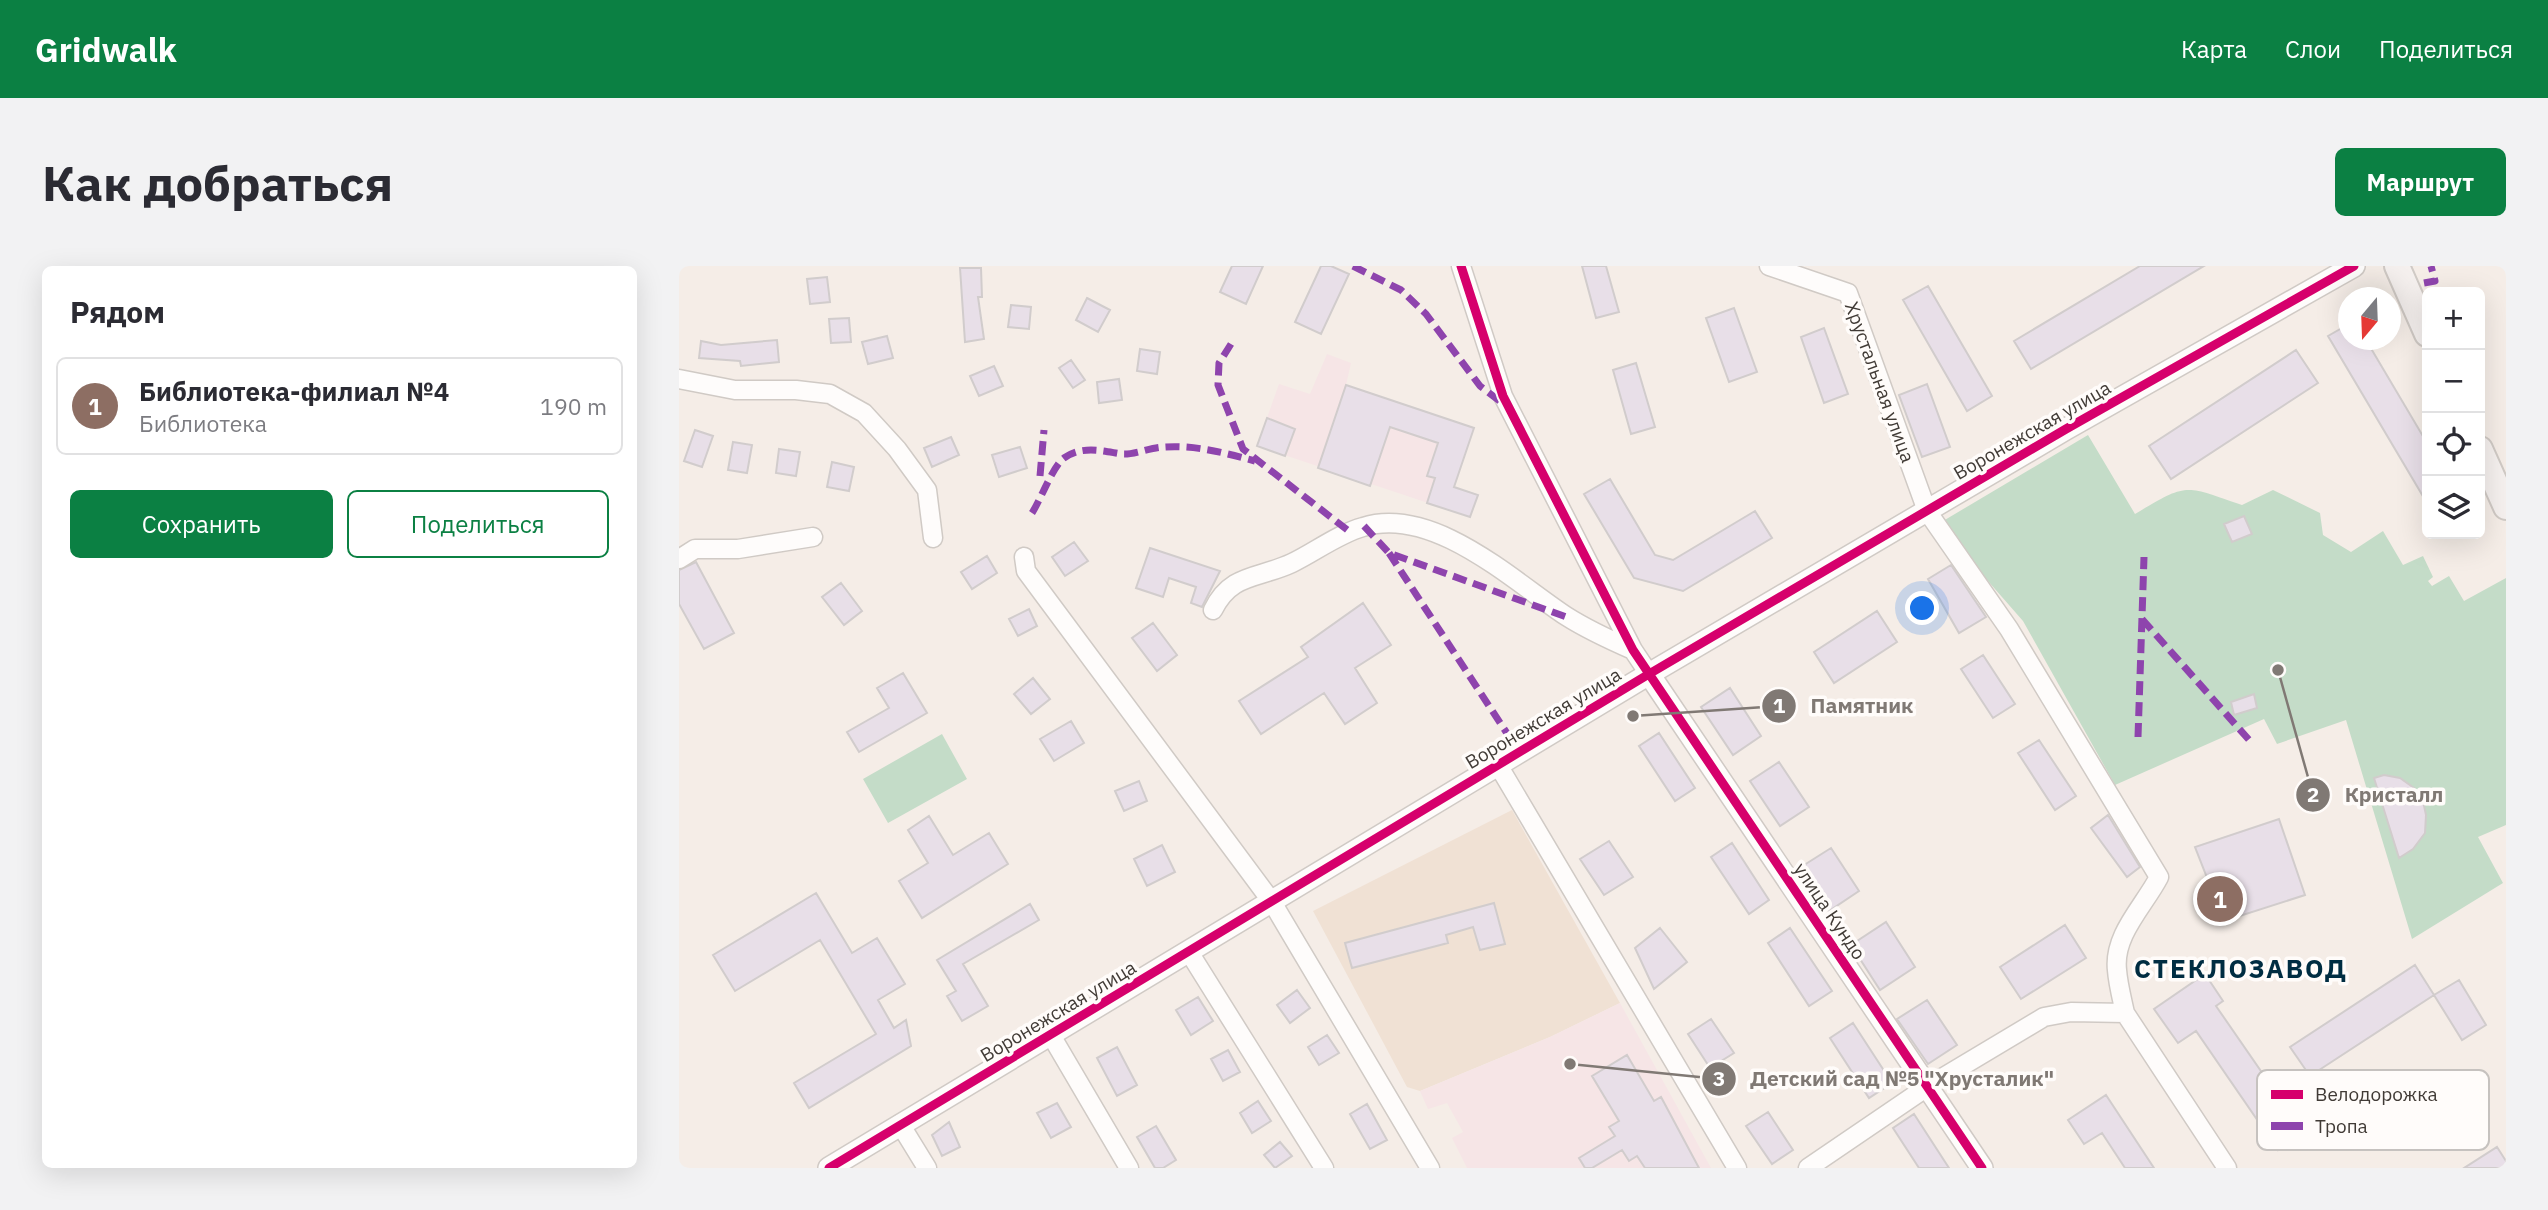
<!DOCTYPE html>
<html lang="ru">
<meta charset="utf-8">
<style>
:root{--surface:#fff;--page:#f2f2f3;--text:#2b2b33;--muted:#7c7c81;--line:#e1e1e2;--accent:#0b8043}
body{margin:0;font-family:"IBM Plex Sans",sans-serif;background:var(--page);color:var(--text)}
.controls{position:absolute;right:21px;top:21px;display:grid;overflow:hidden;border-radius:10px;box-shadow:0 7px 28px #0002}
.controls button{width:63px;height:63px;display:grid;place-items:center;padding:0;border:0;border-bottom:2px solid var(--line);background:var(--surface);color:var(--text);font:35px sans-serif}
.compass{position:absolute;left:1659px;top:21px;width:63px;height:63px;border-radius:50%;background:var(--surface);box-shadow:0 7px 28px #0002;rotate:199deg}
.you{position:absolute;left:1244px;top:343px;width:24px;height:24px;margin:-18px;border:5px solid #fff;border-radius:50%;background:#1a73e8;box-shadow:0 0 0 10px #1a73e833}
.badge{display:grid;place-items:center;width:46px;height:46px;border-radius:50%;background:var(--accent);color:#fff;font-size:23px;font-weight:700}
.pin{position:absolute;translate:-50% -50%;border:4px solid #fff;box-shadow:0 2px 7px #0006}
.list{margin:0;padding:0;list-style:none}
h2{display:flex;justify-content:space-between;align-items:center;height:91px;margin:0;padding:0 28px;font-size:30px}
h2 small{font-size:23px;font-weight:400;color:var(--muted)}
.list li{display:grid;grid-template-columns:46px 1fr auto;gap:21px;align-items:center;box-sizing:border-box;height:98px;margin:0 14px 14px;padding:0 14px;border:2px solid var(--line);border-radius:10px}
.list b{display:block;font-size:26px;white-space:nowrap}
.list p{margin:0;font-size:23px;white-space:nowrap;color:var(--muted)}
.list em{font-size:23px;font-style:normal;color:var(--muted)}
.actions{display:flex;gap:14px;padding:21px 28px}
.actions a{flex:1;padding:16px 0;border:2px solid var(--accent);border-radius:10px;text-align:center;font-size:24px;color:var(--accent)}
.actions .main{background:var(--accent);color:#fff}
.icon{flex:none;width:38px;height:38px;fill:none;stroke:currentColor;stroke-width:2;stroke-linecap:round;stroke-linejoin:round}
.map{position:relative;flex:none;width:1827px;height:902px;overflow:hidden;border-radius:10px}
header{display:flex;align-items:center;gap:42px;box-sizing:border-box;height:98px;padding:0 35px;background:var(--accent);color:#fff}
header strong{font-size:33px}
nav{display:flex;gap:38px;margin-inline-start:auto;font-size:24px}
.intro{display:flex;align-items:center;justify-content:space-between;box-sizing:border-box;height:168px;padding:0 42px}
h1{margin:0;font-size:49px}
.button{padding:18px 32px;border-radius:10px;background:var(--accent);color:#fff;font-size:24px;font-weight:700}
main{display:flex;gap:42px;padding:0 42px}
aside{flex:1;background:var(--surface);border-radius:10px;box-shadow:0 7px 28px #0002}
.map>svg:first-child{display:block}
.built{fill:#f0e1d4}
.education{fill:#f6e5e6}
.green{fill:#c4dcc8}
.building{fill:#e8dfe8;stroke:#d1cccc;stroke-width:2}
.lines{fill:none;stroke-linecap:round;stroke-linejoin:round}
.minor-casing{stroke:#d0cac5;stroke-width:21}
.tertiary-casing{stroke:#d0cac5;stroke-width:24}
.secondary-casing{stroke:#d0cac5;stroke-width:28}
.minor{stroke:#fefcfb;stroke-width:18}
.tertiary{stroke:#fefcfb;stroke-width:21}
.secondary{stroke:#f5f0ee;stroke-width:24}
.quiet{stroke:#8e44ad;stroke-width:7;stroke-dasharray:14 7;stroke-linecap:butt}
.cycleway-casing{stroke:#fffcfa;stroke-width:13}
.cycleway{stroke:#d6006c;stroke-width:9}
.labels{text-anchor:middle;stroke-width:7;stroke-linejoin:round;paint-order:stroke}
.street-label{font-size:19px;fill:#413b36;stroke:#fffcfa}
.district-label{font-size:26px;font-weight:bold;letter-spacing:2px;fill:#002d42;stroke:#fffcfa}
.key{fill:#fffcfa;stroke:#c6c2bf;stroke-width:2}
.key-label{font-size:19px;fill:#413b36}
.leader{fill:none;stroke:#807974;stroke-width:2.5}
.callout-dot{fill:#807974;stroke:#fffcfa;stroke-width:2.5}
.mark-label{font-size:21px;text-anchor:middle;font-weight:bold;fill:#fff}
.callout-label{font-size:21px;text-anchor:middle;font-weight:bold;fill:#807974;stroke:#fffcfa;stroke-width:7;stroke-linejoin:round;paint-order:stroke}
</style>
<header>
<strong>Gridwalk</strong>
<nav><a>Карта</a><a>Слои</a><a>Поделиться</a></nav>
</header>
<div class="intro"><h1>Как добраться</h1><a class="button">Маршрут</a></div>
<main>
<aside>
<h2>Рядом<small></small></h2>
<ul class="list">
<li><span class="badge" style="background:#8d6e63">1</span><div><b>Библиотека-филиал №4</b><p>Библиотека</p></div><em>190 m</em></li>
</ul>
<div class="actions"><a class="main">Сохранить</a><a>Поделиться</a></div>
</aside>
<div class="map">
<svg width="1827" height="902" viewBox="0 0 1827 902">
<rect width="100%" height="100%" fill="#f5ede7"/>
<path class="built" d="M 833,544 L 941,737 L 871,771 L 741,825 L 728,821 L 634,645 Z"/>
<path class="education" d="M 648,88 L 672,97 L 667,119 L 795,162 L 775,221 L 799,229 L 791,251 L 578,180 L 600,118 L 631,128 Z
M 941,737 L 1032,902 L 788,902 L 773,872 L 784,866 L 768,837 L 749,843 L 741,825 L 871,771 Z"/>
<path class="green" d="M 1409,169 L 1456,248 C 1509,216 1505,219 1563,239 L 1594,224 L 1641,247 L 1644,269 L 1672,286 L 1704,265 L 1724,299 L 1744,290 L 1754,311 L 1749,315 L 1753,320 L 1770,310 L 1785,335 L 1827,312 L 1827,559 L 1799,571 L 1824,617 L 1733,673 L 1667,454 L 1598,478 L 1585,453 L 1436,519 L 1344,355 L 1259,258 Z
M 263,468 L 288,513 L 209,557 L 184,513 Z"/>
<path class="building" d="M 553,0 L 584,0 L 567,38 L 541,26 Z
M 642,0 L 652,0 L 670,8 L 642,68 L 616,56 Z
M 903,0 L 927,0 L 940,46 L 917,52 Z
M 1461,0 L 1525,0 L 1352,103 L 1335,75 Z
M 281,2 L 302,2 L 303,31 L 299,31 L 305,73 L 286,76 Z
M 148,11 L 151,36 L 131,38 L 128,13 Z
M 1249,20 L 1313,130 L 1288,145 L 1224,34 Z
M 408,32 L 431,44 L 419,66 L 397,54 Z
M 332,39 L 352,41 L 350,63 L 329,61 Z
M 1055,42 L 1078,106 L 1050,116 L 1027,52 Z
M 170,52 L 172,76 L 152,77 L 150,53 Z
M 1670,58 L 1670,74 L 1687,74 L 1748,177 L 1748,237 L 1649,70 Z
M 1145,62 L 1169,128 L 1145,137 L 1122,71 Z
M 208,70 L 214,92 L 189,98 L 183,76 Z
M 98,74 L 100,96 L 62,100 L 61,95 L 20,92 L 22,75 L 42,79 Z
M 461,83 L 481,86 L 478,108 L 458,105 Z
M 1617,84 L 1639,117 L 1492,213 L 1470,180 Z
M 392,94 L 406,114 L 394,122 L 380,102 Z
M 957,97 L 976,161 L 952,168 L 934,104 Z
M 315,100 L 324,120 L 300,130 L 291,110 Z
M 440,113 L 443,134 L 420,137 L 418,116 Z
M 1248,118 L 1271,181 L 1243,191 L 1220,129 Z
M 667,119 L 795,162 L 775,221 L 799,229 L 791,251 L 748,237 L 756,212 L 748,210 L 759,177 L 711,161 L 691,220 L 639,202 Z
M 588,152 L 616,163 L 606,190 L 578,180 Z
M 16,164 L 34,170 L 23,201 L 5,195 Z
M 272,171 L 280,189 L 253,201 L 245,182 Z
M 54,176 L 73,179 L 68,207 L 49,204 Z
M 341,181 L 348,202 L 320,211 L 313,189 Z
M 100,183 L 121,186 L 117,210 L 97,207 Z
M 153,196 L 175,201 L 170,225 L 148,221 Z
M 931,213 L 976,289 L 994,294 L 1076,245 L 1093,272 L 1004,325 L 955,312 L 905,228 Z
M 1565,250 L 1573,268 L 1553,276 L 1545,258 Z
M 395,276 L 409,295 L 386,310 L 373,291 Z
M 471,282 L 541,305 L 523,341 L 512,337 L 517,321 L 490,312 L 484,331 L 457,322 Z
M 308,290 L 318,307 L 293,323 L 282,306 Z
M 17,296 L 55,367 L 25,383 L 0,338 L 0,304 Z
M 1272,299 L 1307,351 L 1280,367 L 1249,313 Z
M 162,317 L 183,345 L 165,359 L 143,331 Z
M 684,337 L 712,379 L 676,402 L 698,437 L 666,458 L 645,427 L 582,468 L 560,435 L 629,391 L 622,381 Z
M 350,343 L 358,360 L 339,370 L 330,353 Z
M 1198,345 L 1218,376 L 1155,417 L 1135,386 Z
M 474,357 L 498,389 L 478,405 L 453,372 Z
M 1304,389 L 1336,438 L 1314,452 L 1282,403 Z
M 224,407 L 248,447 L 180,486 L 168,466 L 210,442 L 198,422 Z
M 354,412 L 371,433 L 352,448 L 335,428 Z
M 1051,422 L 1082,470 L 1054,489 L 1022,441 Z
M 1575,428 L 1578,442 L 1555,449 L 1552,436 Z
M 392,455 L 405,477 L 375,495 L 361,473 Z
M 980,467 L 1016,522 L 996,535 L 960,480 Z
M 1360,474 L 1397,530 L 1376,544 L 1339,487 Z
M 1100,496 L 1130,541 L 1101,560 L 1071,515 Z
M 1705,509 L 1721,512 L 1735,522 L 1744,535 L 1747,549 L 1746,567 L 1734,583 L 1720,592 L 1695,512 Z
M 460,515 L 468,535 L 445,545 L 436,525 Z
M 1429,549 L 1461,601 L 1448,611 L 1412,562 Z
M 250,550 L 274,589 L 310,567 L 329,598 L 243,652 L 220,615 L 249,597 L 229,564 Z
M 1600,553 L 1626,629 L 1545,655 L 1516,581 Z
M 930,575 L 954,611 L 925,629 L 901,593 Z
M 1053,577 L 1090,634 L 1070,648 L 1032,591 Z
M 483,579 L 496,606 L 468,620 L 455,593 Z
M 1152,582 L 1180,625 L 1150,645 L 1122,601 Z
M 137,627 L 173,687 L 198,672 L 226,718 L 199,734 L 215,762 L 227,754 L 232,780 L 130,842 L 115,817 L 197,768 L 141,674 L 56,725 L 34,689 Z
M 815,637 L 826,678 L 801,684 L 794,661 L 767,669 L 769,677 L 673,702 L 666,677 Z
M 351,638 L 360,654 L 284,698 L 309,740 L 283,755 L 268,730 L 277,725 L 258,694 Z
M 1207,656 L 1236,701 L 1201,724 L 1172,679 Z
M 1386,659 L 1407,692 L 1342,733 L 1321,701 Z
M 981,662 L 1008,696 L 975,723 L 956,682 Z
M 1111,662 L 1153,725 L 1130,740 L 1089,677 Z
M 1736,699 L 1755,729 L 1631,810 L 1611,781 Z
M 1526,708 L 1544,735 L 1537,740 L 1624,866 L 1599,884 L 1517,765 L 1499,777 L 1475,743 Z
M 1780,714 L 1807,759 L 1783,774 L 1755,729 Z
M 618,724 L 631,742 L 611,757 L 598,739 Z
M 519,731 L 534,755 L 512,769 L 497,744 Z
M 1248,734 L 1278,779 L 1249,798 L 1218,753 Z
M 1032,753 L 1055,787 L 1031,802 L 1009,768 Z
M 1174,757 L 1213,817 L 1190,832 L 1151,772 Z
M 648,769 L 660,787 L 640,799 L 629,781 Z
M 438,781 L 458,819 L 438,830 L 418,792 Z
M 549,784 L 561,806 L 544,815 L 532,793 Z
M 948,789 L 975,835 L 982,831 L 1020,902 L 966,902 L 958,890 L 950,895 L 943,884 L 913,902 L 906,902 L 900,892 L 936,870 L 930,861 L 940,855 L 913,810 Z
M 1427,829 L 1475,902 L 1446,902 L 1423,867 L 1405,878 L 1389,854 Z
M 579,835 L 592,855 L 573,867 L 561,847 Z
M 378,837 L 392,861 L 372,872 L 358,847 Z
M 688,838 L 708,874 L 691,883 L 671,848 Z
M 1089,846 L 1114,884 L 1093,898 L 1067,860 Z
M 1235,848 L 1270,902 L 1240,902 L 1214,862 Z
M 270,856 L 281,881 L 263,890 L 253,869 Z
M 477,860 L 497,894 L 484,902 L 476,902 L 458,871 Z
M 601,876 L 613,890 L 596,902 L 585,889 Z
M 1818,881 L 1827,895 L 1827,902 L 1785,902 Z"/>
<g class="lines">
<defs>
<path id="minor" d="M 782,0 L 824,130 L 954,384 L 970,408
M 1090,0 L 1169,27 L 1248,245 L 1330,363 L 1480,611 C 1465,640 1434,669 1438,704 C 1439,718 1443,733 1446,747
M 0,113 L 56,124 L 117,124 L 151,128 L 185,147 L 218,183 L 248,224 L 254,272
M 345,291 L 347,305 L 593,636 L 751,902
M 0,293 L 16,283 L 59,283 L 134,271
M 534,344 C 552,307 579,313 613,297 C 636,286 659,268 684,261 C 754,239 834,315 887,350 C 909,364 931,374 954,384
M 819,499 L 1058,902
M 510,686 L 645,902
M 373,771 L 450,902
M 221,858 L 248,902
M 1129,902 L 1248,821 L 1365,751 L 1392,746 L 1446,747 L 1548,902"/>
<path id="tertiary" d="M 970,408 L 1303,902
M 150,902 L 970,408 L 1387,163 L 1675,0"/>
<path id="secondary" d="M 1718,0 L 1748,68
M 1801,183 L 1827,241"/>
</defs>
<use href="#minor" class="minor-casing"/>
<use href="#tertiary" class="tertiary-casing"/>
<use href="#secondary" class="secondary-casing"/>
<use href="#minor" class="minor"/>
<use href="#tertiary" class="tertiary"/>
<use href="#secondary" class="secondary"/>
<path class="quiet" d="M 674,0 L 722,24 L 747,48 L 801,120 L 826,139
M 1745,17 L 1756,15 L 1752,0
M 552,78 L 540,97 L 539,119 L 564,183 L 671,266
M 361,210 L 365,164
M 353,247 C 362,233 374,200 385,192 C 404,179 423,185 443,188 C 456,189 472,181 486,181 C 517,179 546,187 576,195
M 685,260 L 710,287 L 890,352
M 710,287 L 833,475 L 853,463
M 1463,353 L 1571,475
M 1459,471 L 1465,291"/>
<defs>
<path id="cycleway" d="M 782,0 L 824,130 L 954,384 L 1303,902
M 150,902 L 970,408 L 1387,163 L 1675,0"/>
</defs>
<use href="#cycleway" class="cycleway-casing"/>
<use href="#cycleway" class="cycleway"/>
</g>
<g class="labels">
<g class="street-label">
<text transform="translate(1201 116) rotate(70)" y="7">Хрустальная улица</text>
<text transform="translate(1353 164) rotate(-30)" y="7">Воронежская улица</text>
<text transform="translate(864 452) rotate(-31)" y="7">Воронежская улица</text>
<text transform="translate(1151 645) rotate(56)" y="7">улица Кундо</text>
<text transform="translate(379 745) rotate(-31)" y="7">Воронежская улица</text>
</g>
<g class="district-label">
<text x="1562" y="712">СТЕКЛОЗАВОД</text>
</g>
</g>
<rect x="1578" y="804" width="232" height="80" rx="10" class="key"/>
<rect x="1592" y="824" width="32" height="9" fill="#d6006c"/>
<rect x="1592" y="856" width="32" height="8" fill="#8e44ad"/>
<g class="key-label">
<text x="1636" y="835">Велодорожка</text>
<text x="1636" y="867">Тропа</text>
</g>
<path class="leader" d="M954 450L1100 440M1599 404L1634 529M891 798L1040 813"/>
<g class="callout-dot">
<circle cx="954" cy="450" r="7"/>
<circle cx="1599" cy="404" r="7"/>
<circle cx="891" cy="798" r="7"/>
<circle cx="1100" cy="440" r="18"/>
<circle cx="1634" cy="529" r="18"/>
<circle cx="1040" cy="813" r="18"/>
</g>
<g class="mark-label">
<text x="1100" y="447">1</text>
<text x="1634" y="536">2</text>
<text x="1040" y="820">3</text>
</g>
<g class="callout-label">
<text x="1183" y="447">Памятник</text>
<text x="1715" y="536">Кристалл</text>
<text x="1223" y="820">Детский сад №5 "Хрусталик"</text>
</g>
</svg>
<div class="controls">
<button>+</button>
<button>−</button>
<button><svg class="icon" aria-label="locate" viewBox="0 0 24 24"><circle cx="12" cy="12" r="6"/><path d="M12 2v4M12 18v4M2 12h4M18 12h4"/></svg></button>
<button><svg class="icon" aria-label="layers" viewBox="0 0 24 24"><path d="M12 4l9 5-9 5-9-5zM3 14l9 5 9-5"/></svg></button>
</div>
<svg class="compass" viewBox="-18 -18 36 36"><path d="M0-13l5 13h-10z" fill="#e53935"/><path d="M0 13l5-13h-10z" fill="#7c7c81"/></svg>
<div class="you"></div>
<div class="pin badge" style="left:1541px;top:633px;background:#8d6e63">1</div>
</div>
</main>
